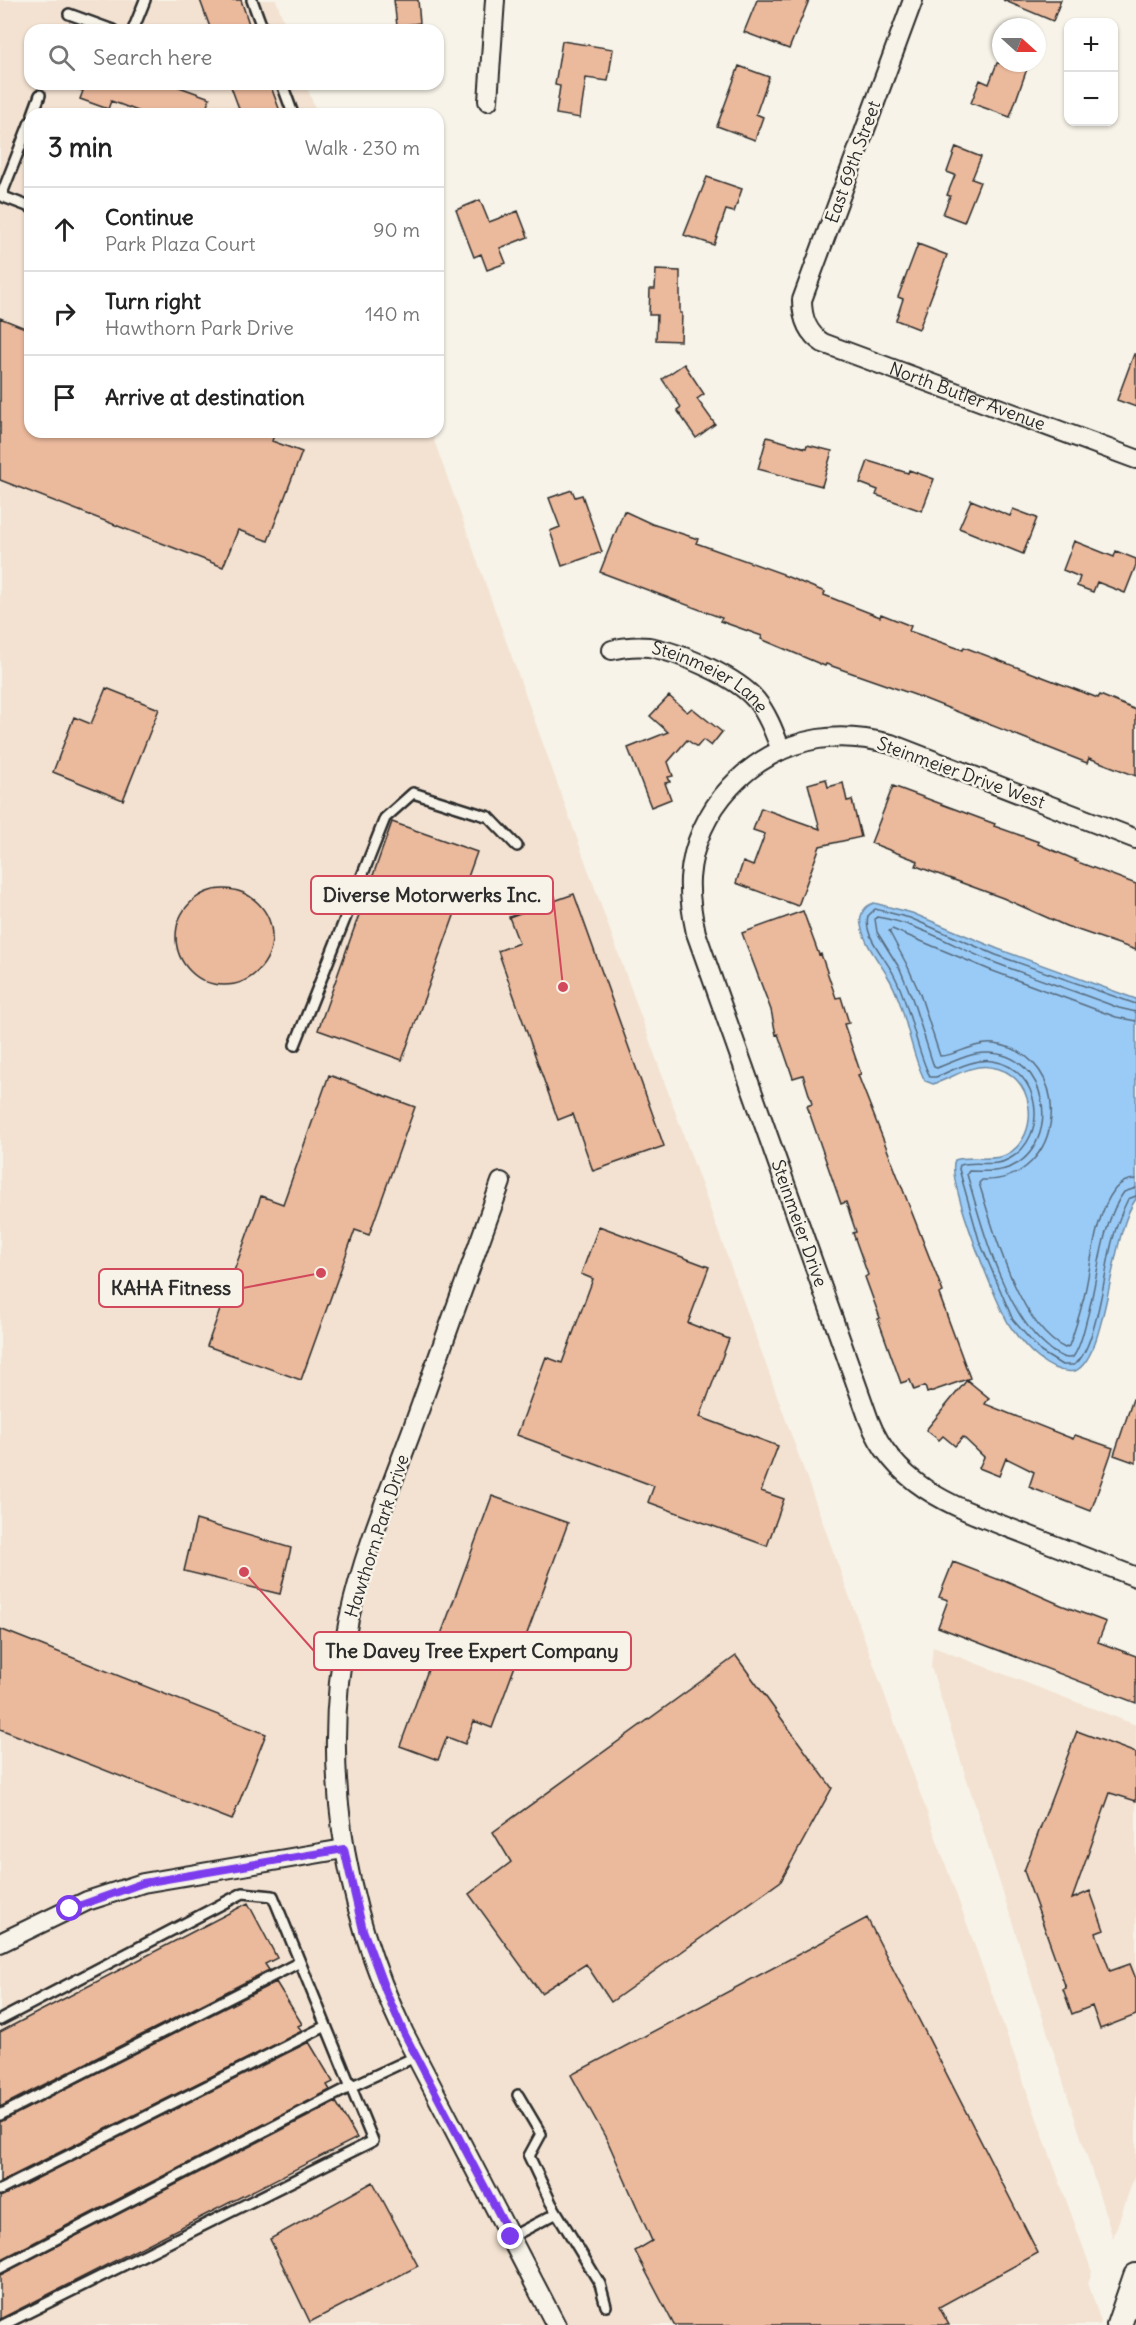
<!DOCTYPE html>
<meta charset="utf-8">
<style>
:root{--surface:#fff;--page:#f6f6f6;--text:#222;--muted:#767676;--line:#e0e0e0}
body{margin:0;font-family:Delius,sans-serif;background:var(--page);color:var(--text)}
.controls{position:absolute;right:18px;top:18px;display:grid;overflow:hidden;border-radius:12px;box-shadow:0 2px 4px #0004}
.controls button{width:54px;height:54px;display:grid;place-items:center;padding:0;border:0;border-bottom:2px solid var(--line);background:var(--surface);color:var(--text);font:30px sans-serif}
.compass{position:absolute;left:992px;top:18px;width:54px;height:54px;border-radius:50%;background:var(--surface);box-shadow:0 2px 4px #0004;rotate:111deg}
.stop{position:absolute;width:18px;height:18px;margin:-14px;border:4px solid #7c3aed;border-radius:50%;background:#fff}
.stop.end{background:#7c3aed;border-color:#fff;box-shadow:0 2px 6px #0008}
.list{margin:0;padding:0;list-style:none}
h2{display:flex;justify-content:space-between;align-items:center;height:78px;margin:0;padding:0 24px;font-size:26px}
h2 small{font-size:20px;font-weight:400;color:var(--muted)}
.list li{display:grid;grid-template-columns:39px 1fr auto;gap:18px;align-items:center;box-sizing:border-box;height:84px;padding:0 24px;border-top:2px solid var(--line)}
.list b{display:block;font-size:22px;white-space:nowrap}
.list p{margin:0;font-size:20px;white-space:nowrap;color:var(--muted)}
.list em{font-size:20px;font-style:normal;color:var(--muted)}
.icon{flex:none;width:33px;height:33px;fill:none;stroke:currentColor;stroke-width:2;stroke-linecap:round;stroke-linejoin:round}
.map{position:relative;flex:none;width:1136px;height:2325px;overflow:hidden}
.search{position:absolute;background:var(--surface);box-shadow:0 2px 4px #0004;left:24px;top:24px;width:420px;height:66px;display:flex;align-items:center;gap:15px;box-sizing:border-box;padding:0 21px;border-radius:18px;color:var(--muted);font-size:22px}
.panel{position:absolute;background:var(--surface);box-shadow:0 2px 4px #0004;left:24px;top:108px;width:420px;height:330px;border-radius:18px}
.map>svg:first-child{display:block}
.built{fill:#f3e2d1}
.water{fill:#9acbf7;stroke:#6e8ba5;stroke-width:1.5}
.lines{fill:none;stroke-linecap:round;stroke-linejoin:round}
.shore{stroke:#576b7d;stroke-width:1.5}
.building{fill:#ebb99c;stroke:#2b2b2b;stroke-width:1.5}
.service-casing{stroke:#2b2b2b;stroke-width:14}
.minor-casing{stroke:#2b2b2b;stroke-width:22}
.secondary-casing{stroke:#2b2b2b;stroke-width:28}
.service{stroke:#f7f3e8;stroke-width:9}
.minor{stroke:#f7f3e8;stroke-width:18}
.secondary{stroke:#f7f3e8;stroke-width:24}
.route{stroke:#7c3aed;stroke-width:8}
.labels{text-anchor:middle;stroke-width:5;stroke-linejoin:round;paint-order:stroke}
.street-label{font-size:18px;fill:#2b2b2b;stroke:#f7f3e8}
.leader{fill:none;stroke:#d1495b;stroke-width:2}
.callout-dot{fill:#d1495b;stroke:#f7f3e8;stroke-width:2}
.callout{fill:#f7f3e8;stroke:#d1495b;stroke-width:2}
.callout-label{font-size:20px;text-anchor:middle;font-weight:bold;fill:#2b2b2b}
</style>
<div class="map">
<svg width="1136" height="2325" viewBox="0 0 1136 2325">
<rect width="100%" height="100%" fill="#f7f3e8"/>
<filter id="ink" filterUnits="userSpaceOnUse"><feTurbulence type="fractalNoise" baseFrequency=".0167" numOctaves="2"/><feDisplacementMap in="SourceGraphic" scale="12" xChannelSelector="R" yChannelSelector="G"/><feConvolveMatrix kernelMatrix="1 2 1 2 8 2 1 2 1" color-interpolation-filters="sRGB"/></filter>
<g filter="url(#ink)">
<path class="built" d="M 0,0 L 276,0 L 287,30 L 30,30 L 30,84 L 306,84 L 317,114 L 30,114 L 30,432 L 431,432 L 1092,2272 L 1088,2283 L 1101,2322 L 1099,2325 L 0,2325 Z
M 933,1647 L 1136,1725 L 1136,2172 L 1113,2238 L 931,1667 Z"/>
<path class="water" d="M 874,903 L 912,913 L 998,949 L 1136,999 L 1136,1199 C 1110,1233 1108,1357 1075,1371 C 1049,1376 1023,1345 1010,1326 C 997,1306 945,1177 955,1160 C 972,1155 990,1162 1006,1155 C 1042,1137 1036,1072 990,1067 C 970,1064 951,1079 933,1084 L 925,1081 C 908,1048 907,1007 887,975 C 878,960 864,943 861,925 C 859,915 864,906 874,903 Z"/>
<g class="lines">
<path class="shore" d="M 1136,1004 L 996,955 L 910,918 L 875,909 L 868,916 C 863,936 885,957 894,975 C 911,1007 914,1044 930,1077 L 936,1077 C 953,1070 974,1058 993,1061 C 1041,1069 1050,1137 1009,1159 C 994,1168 976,1160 960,1165 L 959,1169 L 979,1240 L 1013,1320 L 1041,1352 L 1062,1365 L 1074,1365 C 1096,1351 1105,1269 1112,1242 C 1116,1227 1121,1213 1128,1199 L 1136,1196
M 1136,1012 L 1119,1008 C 1078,992 1035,978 993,962 C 955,947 918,923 877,917 L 875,919 L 877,932 L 900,969 L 912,998 L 934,1067 L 937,1068 C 953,1062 969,1053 986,1053 C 1050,1052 1062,1144 1011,1167 C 997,1173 984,1171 969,1171 L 967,1174 C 982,1228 1005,1317 1052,1351 C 1059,1355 1065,1360 1073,1357 C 1080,1348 1083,1334 1086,1322 C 1097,1285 1101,1222 1124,1192 L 1136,1188
M 1136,1021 L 1116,1017 L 990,970 L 904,934 L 892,929 L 889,931 L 907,965 L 920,994 L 940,1056 C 957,1056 972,1042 994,1044 C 1078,1055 1066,1184 982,1180 L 979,1183 C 993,1229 1019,1327 1065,1348 L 1069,1346 C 1075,1330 1080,1313 1084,1297 C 1092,1263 1094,1216 1115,1189 C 1121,1182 1128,1179 1136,1179"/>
</g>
<path class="building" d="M 200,0 L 241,0 L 251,30 L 211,30 Z
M 394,0 L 418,0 L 420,23 L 397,26 Z
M 757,0 L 809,0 L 789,49 L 744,32 Z
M 1003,0 L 1061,0 L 1053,21 Z
M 562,41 L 613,49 L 608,81 L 586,78 L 580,118 L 556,114 L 560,86 L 555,85 Z
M 997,63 L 1029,63 L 1010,117 L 971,103 L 980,80 L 989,84 Z
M 739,66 L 769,77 L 756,114 L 763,117 L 755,140 L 717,126 Z
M 70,84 L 171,84 L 210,98 L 204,114 L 146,114 L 111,101 L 108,109 L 80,99 L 83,91 L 70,86 Z
M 230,84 L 270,84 L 281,114 L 241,114 Z
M 956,147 L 981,157 L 972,179 L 980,182 L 964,222 L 943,214 L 950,196 L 947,195 L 955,175 L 947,172 Z
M 707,177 L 742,189 L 734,212 L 726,210 L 714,245 L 684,235 Z
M 480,200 L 489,222 L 518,211 L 528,237 L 500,248 L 506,263 L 487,270 L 481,254 L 474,257 L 456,210 Z
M 918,244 L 947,255 L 919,329 L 896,320 L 903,299 L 898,297 Z
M 656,270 L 680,271 L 680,313 L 682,313 L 681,341 L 656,340 L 657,315 L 649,315 L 650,289 L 655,289 Z
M 0,318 L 30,330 L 30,432 L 275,432 L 272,441 L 302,452 L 268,541 L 238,530 L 223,567 L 0,480 Z
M 1134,354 L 1136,354 L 1136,407 L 1117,400 Z
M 684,364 L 704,394 L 697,399 L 715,424 L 696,438 L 677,410 L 681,407 L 662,379 Z
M 767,437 L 806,448 L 807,445 L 832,451 L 822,486 L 758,469 Z
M 868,461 L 908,473 L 909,470 L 934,479 L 922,511 L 876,495 L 878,490 L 860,483 Z
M 572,490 L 575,497 L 582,495 L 602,552 L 562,566 L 550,531 L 560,527 L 549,498 Z
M 971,500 L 1010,516 L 1013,509 L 1037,518 L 1023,554 L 959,528 Z
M 624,511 L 652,524 L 698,539 L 696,543 L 783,574 L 783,575 L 825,592 L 824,595 L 880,617 L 881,614 L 911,626 L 909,631 L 963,650 L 964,647 L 1098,698 L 1100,695 L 1136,710 L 1136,776 L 1089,758 L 1087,763 L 915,695 L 826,664 L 825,666 L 761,639 L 762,636 L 720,621 L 722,618 L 600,572 Z
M 1074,541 L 1114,557 L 1116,551 L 1136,559 L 1136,565 L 1125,593 L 1097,582 L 1093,592 L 1077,586 L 1080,577 L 1063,570 Z
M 106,688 L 159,709 L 123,800 L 53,772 L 74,717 L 91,724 Z
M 669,696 L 687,712 L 692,708 L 722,732 L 711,746 L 703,740 L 697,747 L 687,740 L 668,762 L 673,776 L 668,777 L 670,782 L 665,783 L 671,799 L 651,807 L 628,748 L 668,732 L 650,716 Z
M 826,779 L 828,787 L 843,783 L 847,801 L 852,800 L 861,837 L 820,846 L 798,906 L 736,883 L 743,862 L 753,866 L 765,834 L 753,830 L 761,808 L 820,829 L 808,784 Z
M 893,786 L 995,824 L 994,826 L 1039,842 L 1038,844 L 1076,860 L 1075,861 L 1136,884 L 1136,950 L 1066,926 L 1003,898 L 916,866 L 918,861 L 871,843 Z
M 392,822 L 477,852 L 402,1060 L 318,1030 Z
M176 937a48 48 0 1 1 96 0a48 48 0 1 1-96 0Z
M 574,894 L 664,1146 L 593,1171 L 573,1114 L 558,1120 L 498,951 L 519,943 L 509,917 Z
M 803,911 L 819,955 L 821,954 L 836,998 L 841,997 L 849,1023 L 844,1024 L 861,1074 L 858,1075 L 943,1292 L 939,1294 L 970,1378 L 927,1393 L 925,1386 L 914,1390 L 910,1380 L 901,1383 L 878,1319 L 880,1318 L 865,1277 L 868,1275 L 853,1233 L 856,1232 L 846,1202 L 841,1204 L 807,1106 L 812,1104 L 803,1075 L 793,1078 L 778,1034 L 776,1035 L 771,1010 L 742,933 Z
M 329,1075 L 415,1107 L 369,1235 L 355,1230 L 301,1380 L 207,1346 L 261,1196 L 283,1204 Z
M 599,1226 L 709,1267 L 688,1323 L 729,1339 L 700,1417 L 778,1446 L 761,1491 L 784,1499 L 767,1546 L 648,1502 L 654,1486 L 517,1435 L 546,1357 L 562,1363 L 593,1279 L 581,1274 Z
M 967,1380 L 989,1398 L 985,1404 L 1073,1439 L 1075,1435 L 1113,1448 L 1091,1511 L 1029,1487 L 1034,1472 L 1006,1458 L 999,1476 L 979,1468 L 984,1457 L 963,1437 L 955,1446 L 943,1436 L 939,1440 L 926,1430 Z
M 1133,1399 L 1136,1399 L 1136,1463 L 1114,1455 Z
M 492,1496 L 568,1523 L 492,1728 L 474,1721 L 465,1744 L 447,1737 L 438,1760 L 400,1746 Z
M 196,1520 L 291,1548 L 280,1594 L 184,1571 Z
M 953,1562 L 1002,1581 L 1002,1579 L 1061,1605 L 1106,1622 L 1098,1642 L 1136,1656 L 1136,1703 L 938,1627 L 948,1600 L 939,1597 Z
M 0,1629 L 266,1734 L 232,1820 L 0,1729 Z
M 736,1656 L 832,1788 L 781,1881 L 611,2002 L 586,1964 L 541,1993 L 469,1894 L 511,1862 L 493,1832 Z
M 1077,1731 L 1136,1753 L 1136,1801 L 1110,1793 L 1072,1899 L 1090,1891 L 1104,1930 L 1096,1933 L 1110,1971 L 1130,1964 L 1136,1979 L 1136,2015 L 1100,2029 L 1092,2006 L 1072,2014 L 1063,1989 L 1066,1988 L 1024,1871 Z
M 248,1903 L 277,1958 L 265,1964 L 269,1970 L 0,2107 L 0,2032 Z
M 867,1918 L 1038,2253 L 939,2307 L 949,2325 L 674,2325 L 635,2251 L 652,2241 L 608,2142 L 571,2075 Z
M 276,1982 L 302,2024 L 298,2026 L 302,2031 L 0,2182 L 0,2122 Z
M 309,2042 L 333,2082 L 327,2085 L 330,2090 L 0,2260 L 0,2197 Z
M 336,2102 L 357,2138 L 0,2319 L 0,2275 Z
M 373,2182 L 418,2266 L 310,2322 L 270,2239 Z"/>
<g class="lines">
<defs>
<path id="service" d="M 252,0 L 263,30
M 69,14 L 113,30
M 133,30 L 145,0
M 282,84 L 293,114
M 33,114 L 40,95
M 30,122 L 1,196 L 30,207
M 295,1045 L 385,818 L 413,793 L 489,817 L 517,846
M 0,2020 L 243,1893 L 273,1896 L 373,2141 L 3,2325
M 518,2095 L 541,2134 L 529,2156 L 551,2203 L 600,2284 L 606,2306
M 0,2115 L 300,1962
M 0,2190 L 326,2026
M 511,2237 L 557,2213
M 0,2268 L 350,2087 L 417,2056"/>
<g id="minor">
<path id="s1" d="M 913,0 L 802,300 C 802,318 807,333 823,343 L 1136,459"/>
<path d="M 488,101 L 495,0"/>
<path id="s2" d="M 612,650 C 623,647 636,646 649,647 C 679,652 737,677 756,700 C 768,715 774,732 781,750"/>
<path id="s3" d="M 1136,839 L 891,744 C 867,738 843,735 818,739 C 751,750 695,809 690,878 C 689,897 692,915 696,933 L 869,1420 C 896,1490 961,1509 1025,1534 C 1062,1548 1099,1563 1136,1577"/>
<path d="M 501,1182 C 471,1265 442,1347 412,1430 C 389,1492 363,1554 349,1619 C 319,1759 342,1904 404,2033 L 556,2325"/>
<path d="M 0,1943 L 87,1901 L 143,1883 L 344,1849"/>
</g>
<path id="secondary" d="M 1119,2325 L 1136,2276"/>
</defs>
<use href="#service" class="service-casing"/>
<use href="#minor" class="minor-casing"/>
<use href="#secondary" class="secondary-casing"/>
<use href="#service" class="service"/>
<use href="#minor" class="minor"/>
<use href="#secondary" class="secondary"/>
</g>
</g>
<g class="lines" filter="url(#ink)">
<path class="route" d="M 70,1909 L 143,1883 L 344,1849 L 363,1930 L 386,1992 L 404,2033 L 511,2237"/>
</g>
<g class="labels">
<g class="street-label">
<text transform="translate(853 162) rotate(-70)" y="6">East 69th Street</text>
<text dy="6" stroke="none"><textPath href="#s1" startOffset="524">North Butler Avenue</textPath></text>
<text dy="6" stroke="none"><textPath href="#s2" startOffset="106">Steinmeier Lane</textPath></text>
<text transform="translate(961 773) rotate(20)" y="6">Steinmeier Drive West</text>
<text dy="6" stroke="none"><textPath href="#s3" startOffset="903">Steinmeier Drive</textPath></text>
<text transform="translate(377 1536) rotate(-72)" y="6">Hawthorn Park Drive</text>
</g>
</g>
<path class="leader" d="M563 987L553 895M321 1273L243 1288M244 1572L314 1651"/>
<g class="callout-dot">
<circle cx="563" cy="987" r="6"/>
<circle cx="321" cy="1273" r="6"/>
<circle cx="244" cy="1572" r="6"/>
</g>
<g class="callout">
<rect x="311" y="876" width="242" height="38" rx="6"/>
<rect x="99" y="1269" width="144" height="38" rx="6"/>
<rect x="314" y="1632" width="317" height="38" rx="6"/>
</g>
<g class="callout-label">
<text x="432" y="902">Diverse Motorwerks Inc.</text>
<text x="171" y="1295">KAHA Fitness</text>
<text x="472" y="1658">The Davey Tree Expert Company</text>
</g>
</svg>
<div class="controls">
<button>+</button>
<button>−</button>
</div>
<svg class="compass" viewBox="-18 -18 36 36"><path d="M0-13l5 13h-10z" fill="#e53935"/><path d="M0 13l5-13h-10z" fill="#767676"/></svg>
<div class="stop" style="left:70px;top:1909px"></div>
<div class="stop end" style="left:511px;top:2237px"></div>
<div class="search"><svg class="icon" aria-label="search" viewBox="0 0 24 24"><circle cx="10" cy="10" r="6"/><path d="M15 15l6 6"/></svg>Search here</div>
<section class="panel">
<h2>3 min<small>Walk · 230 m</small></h2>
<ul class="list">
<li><svg class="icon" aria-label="ahead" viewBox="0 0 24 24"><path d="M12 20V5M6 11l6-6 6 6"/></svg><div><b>Continue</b><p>Park Plaza Court</p></div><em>90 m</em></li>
<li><svg class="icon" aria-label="right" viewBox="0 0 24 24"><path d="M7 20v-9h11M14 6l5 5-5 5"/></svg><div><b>Turn right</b><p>Hawthorn Park Drive</p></div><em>140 m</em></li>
<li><svg class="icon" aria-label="arrive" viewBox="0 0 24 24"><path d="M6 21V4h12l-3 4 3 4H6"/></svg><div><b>Arrive at destination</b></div></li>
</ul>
</section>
</div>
